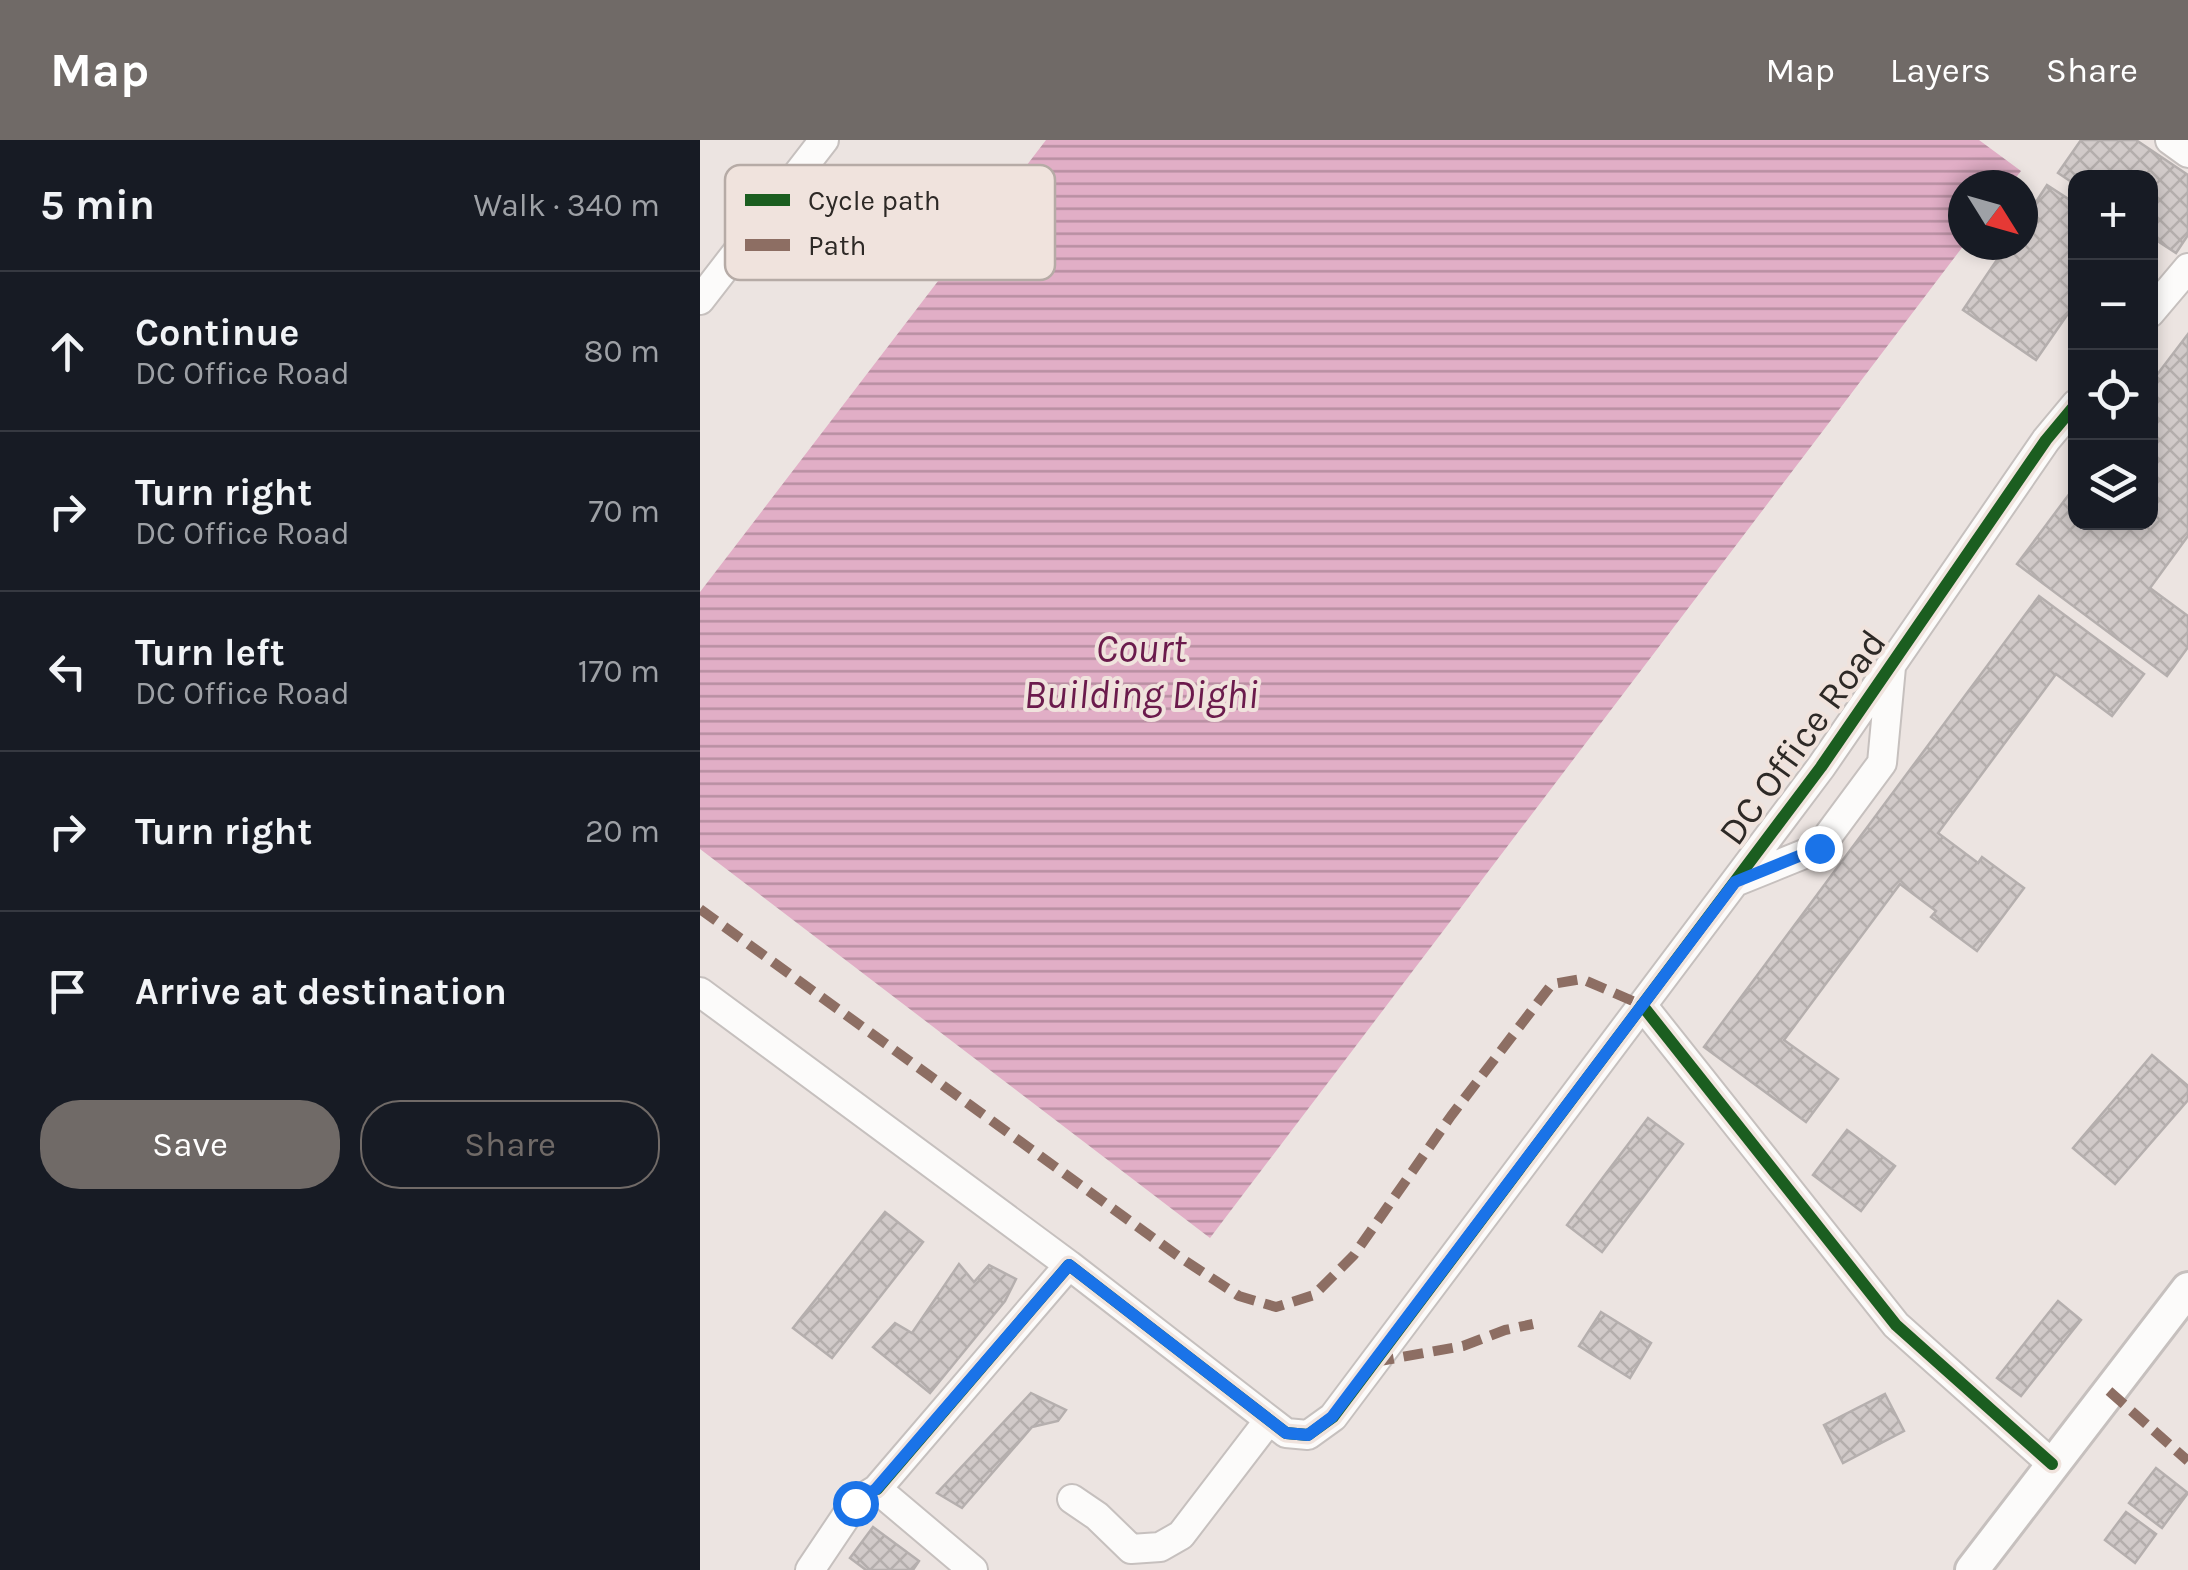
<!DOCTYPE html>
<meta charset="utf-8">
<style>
:root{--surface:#171b24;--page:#242831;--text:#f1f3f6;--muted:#9ea1a6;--line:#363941;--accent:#706a67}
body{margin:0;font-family:Karla,sans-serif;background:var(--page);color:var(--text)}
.controls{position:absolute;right:30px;top:30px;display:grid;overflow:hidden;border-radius:20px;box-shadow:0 5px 15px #0003}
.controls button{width:90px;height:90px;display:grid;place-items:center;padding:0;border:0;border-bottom:2px solid var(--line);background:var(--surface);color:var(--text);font:50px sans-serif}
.compass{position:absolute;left:1248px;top:30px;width:90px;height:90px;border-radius:50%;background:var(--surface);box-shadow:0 5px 15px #0003;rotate:127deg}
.stop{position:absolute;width:30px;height:30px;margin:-22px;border:8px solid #1a73e8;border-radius:50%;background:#fff}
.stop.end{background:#1a73e8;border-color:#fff;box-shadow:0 2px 10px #0008}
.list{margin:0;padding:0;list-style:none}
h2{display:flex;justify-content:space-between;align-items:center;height:130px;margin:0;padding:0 40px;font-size:42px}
h2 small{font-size:32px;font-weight:400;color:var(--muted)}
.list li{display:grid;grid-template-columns:65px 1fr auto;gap:30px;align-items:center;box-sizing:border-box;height:160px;padding:0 40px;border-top:2px solid var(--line)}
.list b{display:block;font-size:38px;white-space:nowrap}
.list p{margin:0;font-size:32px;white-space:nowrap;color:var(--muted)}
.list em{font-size:32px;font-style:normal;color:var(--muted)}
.actions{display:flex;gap:20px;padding:30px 40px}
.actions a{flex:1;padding:22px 0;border:2px solid var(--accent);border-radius:40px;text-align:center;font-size:35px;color:var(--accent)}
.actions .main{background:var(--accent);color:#fff}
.icon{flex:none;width:55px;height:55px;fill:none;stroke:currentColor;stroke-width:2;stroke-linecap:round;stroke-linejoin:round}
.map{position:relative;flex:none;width:1488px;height:1430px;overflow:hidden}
header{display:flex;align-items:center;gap:60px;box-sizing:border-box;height:140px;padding:0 50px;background:var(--accent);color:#fff}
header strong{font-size:48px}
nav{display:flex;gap:55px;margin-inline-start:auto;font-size:35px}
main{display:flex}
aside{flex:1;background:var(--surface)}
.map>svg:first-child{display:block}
.water{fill:url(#water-rules)}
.building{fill:url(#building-cross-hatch);stroke:#b5afae;stroke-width:2.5}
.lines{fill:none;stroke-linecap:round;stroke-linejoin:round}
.minor-casing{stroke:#c6c0be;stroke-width:32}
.tertiary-casing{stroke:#c6c0be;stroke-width:38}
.minor{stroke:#fcfbfa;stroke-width:28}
.tertiary{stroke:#fcfbfa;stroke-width:32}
.quiet{stroke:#8d6e63;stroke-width:10;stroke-dasharray:20 10;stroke-linecap:butt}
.cycleway-casing{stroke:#f0e3dd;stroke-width:19}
.cycleway{stroke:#1b5e20;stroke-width:12}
.route{stroke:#1a73e8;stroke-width:12}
.labels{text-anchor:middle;stroke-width:8;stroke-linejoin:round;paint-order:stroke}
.street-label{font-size:38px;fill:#2d2926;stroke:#f0e3dd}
.water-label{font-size:40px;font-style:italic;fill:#6b1b4c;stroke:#f0e3dd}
.key{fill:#f0e3dd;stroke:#b6aba6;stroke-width:2.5}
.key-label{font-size:28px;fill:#2d2926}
</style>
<header>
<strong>Map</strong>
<nav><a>Map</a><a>Layers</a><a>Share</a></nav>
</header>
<main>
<aside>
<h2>5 min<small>Walk · 340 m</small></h2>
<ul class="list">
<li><svg class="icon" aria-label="ahead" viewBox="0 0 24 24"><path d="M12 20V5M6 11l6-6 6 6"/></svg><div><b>Continue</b><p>DC Office Road</p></div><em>80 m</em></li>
<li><svg class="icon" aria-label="right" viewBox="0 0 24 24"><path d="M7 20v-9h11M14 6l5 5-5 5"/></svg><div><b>Turn right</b><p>DC Office Road</p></div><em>70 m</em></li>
<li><svg class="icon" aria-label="left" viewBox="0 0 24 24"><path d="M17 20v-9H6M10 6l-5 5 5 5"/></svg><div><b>Turn left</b><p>DC Office Road</p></div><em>170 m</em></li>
<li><svg class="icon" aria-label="right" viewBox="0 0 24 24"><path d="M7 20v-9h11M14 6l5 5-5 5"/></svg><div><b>Turn right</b></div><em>20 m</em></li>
<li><svg class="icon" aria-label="arrive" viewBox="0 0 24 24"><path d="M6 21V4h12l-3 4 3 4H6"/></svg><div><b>Arrive at destination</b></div></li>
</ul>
<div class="actions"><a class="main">Save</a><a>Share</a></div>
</aside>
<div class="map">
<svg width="1488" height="1430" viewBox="0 0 1488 1430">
<defs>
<pattern id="water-rules" width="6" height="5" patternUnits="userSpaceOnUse" patternTransform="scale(2.5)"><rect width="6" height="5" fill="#e1aec6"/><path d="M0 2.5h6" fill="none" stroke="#b78ea1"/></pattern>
<pattern id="building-cross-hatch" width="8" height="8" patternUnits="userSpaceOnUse" patternTransform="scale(2.5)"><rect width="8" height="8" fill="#d1cac9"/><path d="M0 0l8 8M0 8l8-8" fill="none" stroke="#b4aeac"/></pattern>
</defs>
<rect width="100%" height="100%" fill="#ece4e1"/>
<path class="water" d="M 346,0 L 1279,0 L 1321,31 L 1310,45 L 1263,45 L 1264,105 L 510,1098 L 0,709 L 0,452 Z"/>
<path class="building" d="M 1381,0 L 1436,0 L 1488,35 L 1488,95 L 1476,113 L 1450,96 L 1450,38 L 1376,38 L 1376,45 L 1358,33 Z
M 1347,45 L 1376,64 L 1376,162 L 1336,220 L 1263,170 L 1307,105 L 1323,105 L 1323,82 Z
M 1488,194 L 1488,396 L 1450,448 L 1488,476 L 1488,507 L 1467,536 L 1317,424 L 1376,345 L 1376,382 L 1450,382 L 1450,244 Z
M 1339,456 L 1444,534 L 1412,576 L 1356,534 L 1238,693 L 1278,723 L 1282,717 L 1324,748 L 1277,811 L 1231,777 L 1236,771 L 1200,744 L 1084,900 L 1138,939 L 1106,982 L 1004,907 Z
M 1452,915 L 1488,946 L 1488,960 L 1415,1044 L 1373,1008 Z
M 948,978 L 983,1004 L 902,1112 L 867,1085 Z
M 1147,990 L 1195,1026 L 1161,1071 L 1113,1035 Z
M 185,1072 L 223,1102 L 132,1218 L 93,1188 Z
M 259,1124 L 274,1142 L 289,1125 L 316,1139 L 305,1161 L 230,1253 L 173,1207 L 195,1183 L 212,1193 Z
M 1358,1161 L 1381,1180 L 1321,1256 L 1297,1238 Z
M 901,1172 L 951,1203 L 930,1238 L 879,1206 Z
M 331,1253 L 366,1270 L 358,1281 L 332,1287 L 262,1368 L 237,1353 Z
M 1185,1254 L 1204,1291 L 1143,1323 L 1124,1285 Z
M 1456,1328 L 1488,1353 L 1462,1388 L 1429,1363 Z
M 1426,1372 L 1456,1394 L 1435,1423 L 1405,1400 Z
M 173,1387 L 219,1421 L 213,1430 L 166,1430 L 150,1418 Z"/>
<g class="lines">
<defs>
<path id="minor" d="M 1470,0 L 1488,13
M 0,160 L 124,0
M 1450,173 L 1488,128
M 1035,742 L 1119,708 L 1182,623 L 1191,527
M 0,852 L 369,1125
M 942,865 L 1196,1185 L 1352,1324
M 177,1349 L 369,1125 L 586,1293 L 608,1295 L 633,1277 L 1121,627 L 1346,300 L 1376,264
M 372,1359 L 397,1376 L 431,1409 L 460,1407 L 481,1395 L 569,1280
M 110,1430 L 155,1363 L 177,1349 L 273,1430"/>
<path id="tertiary" d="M 1272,1430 L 1488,1149"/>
</defs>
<use href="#minor" class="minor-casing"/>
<use href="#tertiary" class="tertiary-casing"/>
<use href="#minor" class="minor"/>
<use href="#tertiary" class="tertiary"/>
<path class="quiet" d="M 0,769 L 478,1116 L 539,1156 L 576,1167 L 614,1155 L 654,1115 L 751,976 L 852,844 L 882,839 L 942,865
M 674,1222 L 763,1206 L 805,1190 L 833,1184
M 1409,1251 L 1488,1321"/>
<defs>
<path id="cycleway" d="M 942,865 L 1196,1185 L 1352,1324
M 177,1349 L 369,1125 L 586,1293 L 608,1295 L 633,1277 L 1121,627 L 1346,300 L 1376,264"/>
</defs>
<use href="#cycleway" class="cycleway-casing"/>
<use href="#cycleway" class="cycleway"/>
</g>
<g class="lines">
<path class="route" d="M 155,1363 L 176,1349 L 369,1125 L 586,1293 L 608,1295 L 632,1277 L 1035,742 L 1119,708"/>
</g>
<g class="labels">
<g class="street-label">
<text transform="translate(1102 597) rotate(-54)" y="13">DC Office Road</text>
</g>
<g class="water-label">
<text x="441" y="522">Court<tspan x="441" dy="46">Building Dighi</tspan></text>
</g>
</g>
<rect x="25" y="25" width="330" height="115" rx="15" class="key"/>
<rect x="45" y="54" width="45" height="12" fill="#1b5e20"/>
<rect x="45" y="99" width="45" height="12" fill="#8d6e63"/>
<g class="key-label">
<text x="108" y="70">Cycle path</text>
<text x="108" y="115">Path</text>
</g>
</svg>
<div class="controls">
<button>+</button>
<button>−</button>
<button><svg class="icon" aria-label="locate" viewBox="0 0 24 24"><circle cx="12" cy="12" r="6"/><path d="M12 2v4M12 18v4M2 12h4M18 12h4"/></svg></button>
<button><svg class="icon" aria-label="layers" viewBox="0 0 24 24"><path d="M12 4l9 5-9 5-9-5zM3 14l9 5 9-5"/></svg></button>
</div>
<svg class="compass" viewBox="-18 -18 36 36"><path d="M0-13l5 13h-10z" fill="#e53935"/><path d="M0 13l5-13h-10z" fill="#9ea1a6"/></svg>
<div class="stop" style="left:155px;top:1363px"></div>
<div class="stop end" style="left:1119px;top:708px"></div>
</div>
</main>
